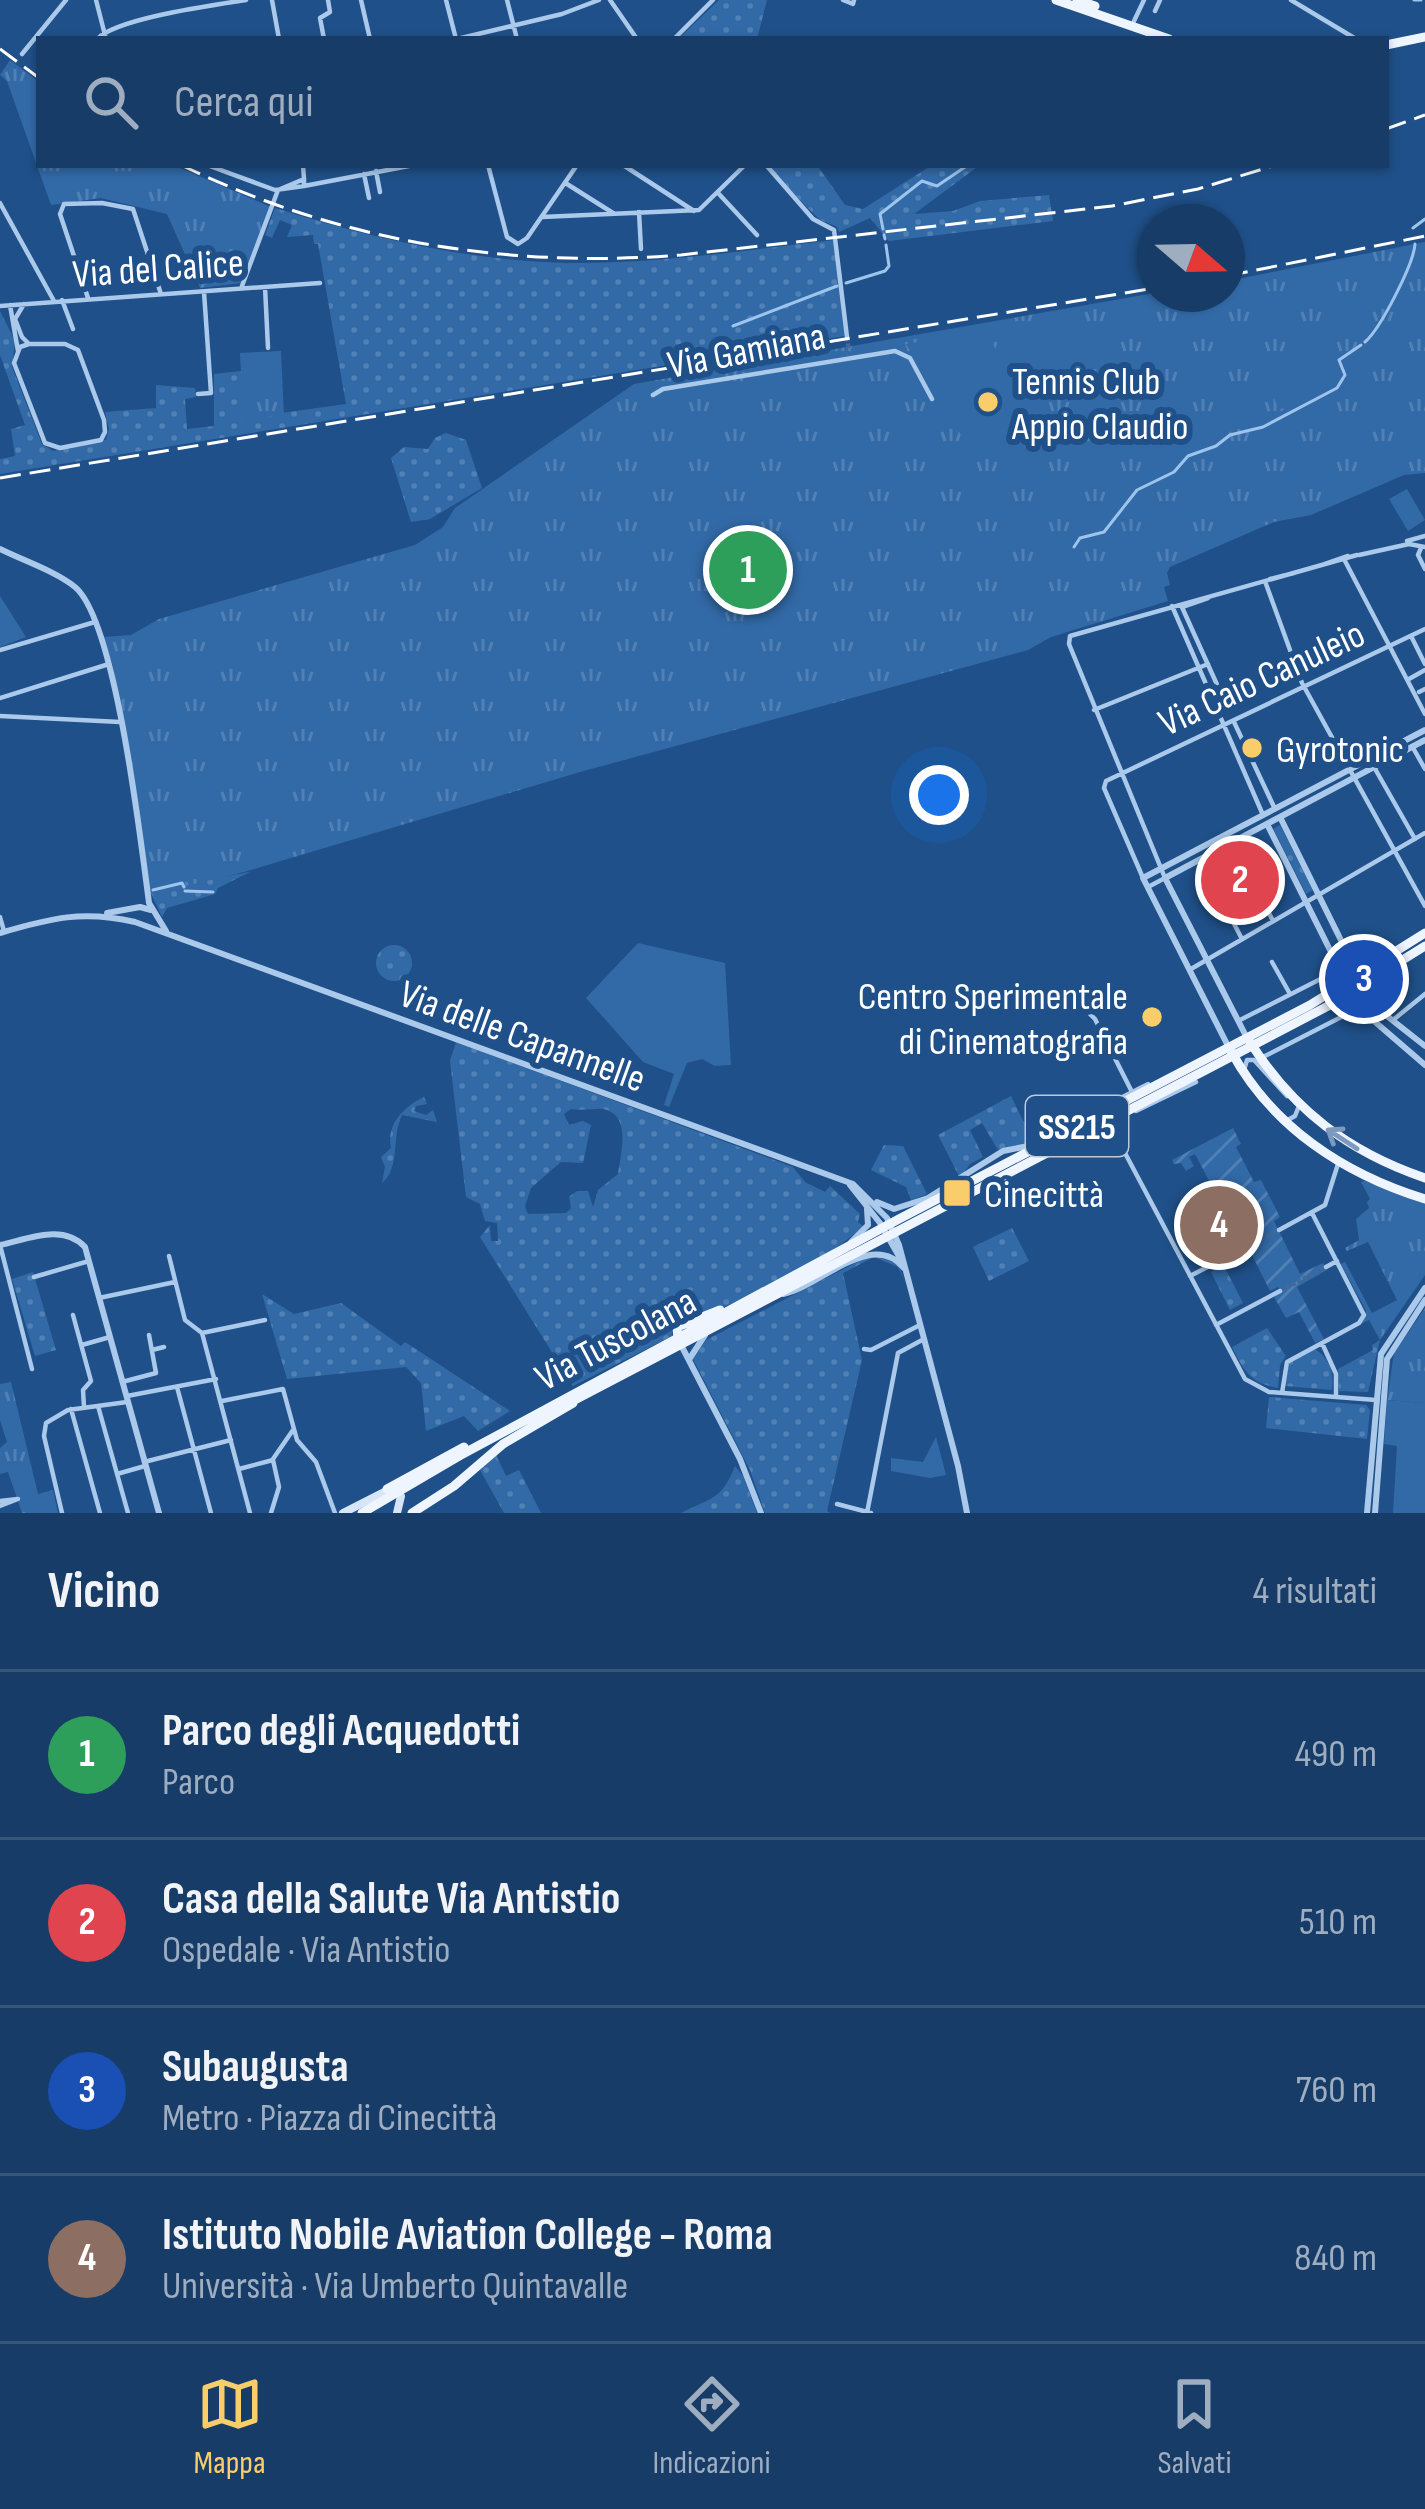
<!DOCTYPE html>
<html lang="it">
<meta charset="utf-8">
<style>
:root{--surface:#173c67;--page:#244770;--text:#f1f3f6;--muted:#9eadc0;--line:#36567b;--accent:#f9cd6a}
body{margin:0;font-family:"Sofia Sans Condensed",sans-serif;background:var(--page);color:var(--text)}
.compass{position:absolute;left:1137px;top:204px;width:108px;height:108px;border-radius:50%;background:var(--surface);box-shadow:0 3px 9px #0004;rotate:110deg}
.you{position:absolute;left:939px;top:795px;width:42px;height:42px;margin:-30px;border:9px solid #fff;border-radius:50%;background:#1a73e8;box-shadow:0 0 0 18px #1a73e833}
.badge{display:grid;place-items:center;width:78px;height:78px;border-radius:50%;background:var(--accent);color:#fff;font-size:39px;font-weight:700}
.pin{position:absolute;translate:-50% -50%;border:6px solid #fff;box-shadow:0 3px 12px #0006}
.list{margin:0;padding:0;list-style:none}
h2{display:flex;justify-content:space-between;align-items:center;height:156px;margin:0;padding:0 48px;font-size:51px}
h2 small{font-size:39px;font-weight:400;color:var(--muted)}
.list li{display:grid;grid-template-columns:78px 1fr auto;gap:36px;align-items:center;box-sizing:border-box;height:168px;padding:0 48px;border-top:3px solid var(--line)}
.list b{display:block;font-size:45px;white-space:nowrap}
.list p{margin:0;font-size:39px;white-space:nowrap;color:var(--muted)}
.list em{font-size:39px;font-style:normal;color:var(--muted)}
.icon{flex:none;width:66px;height:66px;fill:none;stroke:currentColor;stroke-width:2;stroke-linecap:round;stroke-linejoin:round}
.map{position:relative;flex:none;width:1425px;height:1513px;overflow:hidden}
.search{position:absolute;background:var(--surface);box-shadow:0 3px 9px #0004;left:36px;right:36px;top:36px;height:132px;display:flex;align-items:center;gap:30px;box-sizing:border-box;padding:0 42px;border-radius:0px;color:var(--muted);font-size:45px}
.sheet{height:828px;background:var(--surface)}
nav{display:flex;justify-content:space-around;align-items:center;box-sizing:border-box;height:168px;border-top:3px solid var(--line);background:var(--surface);font-size:33px;color:var(--muted)}
nav a{display:grid;justify-items:center;gap:6px}
nav .on{color:var(--accent)}
.map>svg:first-child{display:block}
.grass{fill:url(#grass-dots);fill-rule:evenodd}
.park{fill:url(#park-tufts)}
.garden{fill:url(#garden-furrows)}
.pitch{fill:#326aa7}
.lines{fill:none;stroke-linecap:round;stroke-linejoin:round}
.stream{stroke:#9dc4ed;stroke-width:3}
.minor-tunnel{stroke:#416a9b;stroke-width:4.5;stroke-dasharray:4.5 2;stroke-linecap:butt}
.minor{stroke:#aac9eb;stroke-width:4.5}
.tertiary{stroke:#aac9eb;stroke-width:6}
.secondary{stroke:#d6e6f8;stroke-width:8}
.primary{stroke:#eff5fe;stroke-width:9}
.rail{stroke:#fff;stroke-width:3;stroke-dasharray:21 9;stroke-linecap:butt}
.primary-bridge{stroke:#eff5fe;stroke-width:9}
.oneway{stroke:#7d9abe}
.poi-dot{fill:#f9cd6a;stroke:#1f5089;stroke-width:4.5}
.labels{text-anchor:middle;stroke-width:12;stroke-linejoin:round;paint-order:stroke}
.shield{fill:#1f5089;stroke:#bccadc;stroke-width:3}
.shield-label{font-size:36px;font-weight:bold;fill:#fff}
.street-label{font-size:39px;fill:#fff;stroke:#1f5089}
.poi-label{font-size:39px;fill:#fff;stroke:#1f5089;text-anchor:start}
</style>
<div class="map">
<svg width="1425" height="1513" viewBox="0 0 1425 1513">
<defs>
<pattern id="grass-dots" width="8" height="8" patternUnits="userSpaceOnUse" patternTransform="scale(3)"><rect width="8" height="8" fill="#326aa7"/><path d="M2 2h.1M6 6h.1" fill="none" stroke="#5180b4" stroke-width="1.8" stroke-linecap="round"/></pattern>
<pattern id="park-tufts" width="24" height="20" patternUnits="userSpaceOnUse" patternTransform="scale(3)"><rect width="24" height="20" fill="#326aa7"/><path d="M3 7l-1-3M5 7V3M7 7l1-3M15 17l-1-3M17 17v-4M19 17l1-3" fill="none" stroke="#5180b4"/></pattern>
<pattern id="garden-furrows" width="10" height="10" patternUnits="userSpaceOnUse" patternTransform="scale(3)"><rect width="10" height="10" fill="#326aa7"/><path d="M-1 1l2-2M0 10L10 0M9 11l2-2" fill="none" stroke="#5180b4"/></pattern>
</defs>
<rect width="100%" height="100%" fill="#1f5089"/>
<path class="grass" d="M 719,0 L 767,0 L 757,39 L 678,39 Z
M 765,165 L 817,165 L 845,205 L 863,209 L 932,165 L 980,165 L 914,214 L 953,211 L 980,201 L 1049,195 L 1053,221 L 889,241 L 870,218 L 839,232 L 837,227 L 819,219 Z
M 275,208 C 371,238 469,261 570,263 C 659,264 747,250 834,240 L 842,275 L 845,336 L 0,474 L 0,459 L 15,456 L 11,429 L 25,425 L 0,355 L 0,311 L 15,341 L 12,367 L 42,444 L 53,451 L 106,440 L 109,429 L 105,412 L 156,408 L 156,385 L 195,388 L 196,397 L 185,399 L 187,429 L 214,426 L 214,374 L 241,371 L 245,418 L 346,404 L 318,244 L 314,244 L 313,235 L 287,237 L 292,225 L 280,220 L 272,238 L 265,235 Z
M 446,433 L 466,440 L 482,488 L 430,519 L 411,522 L 391,458 L 404,447 L 428,449 L 435,438 Z
M 1280,825 L 1313,890 L 1306,894 L 1273,829 Z
M 250,872 L 218,888 L 215,894 L 167,908 L 162,917 L 149,889 Z
M376 963a18 18 0 1 1 36 0a18 18 0 1 1-36 0Z
M 456,1042 L 793,1167 L 805,1182 L 825,1192 L 830,1186 L 860,1214 L 858,1222 L 864,1227 L 833,1250 L 753,1295 L 673,1327 L 672,1336 L 573,1386 L 480,1237 L 490,1225 L 491,1241 L 498,1241 L 497,1223 L 485,1221 L 480,1204 L 466,1197 L 450,1061 ZM 571,1109 C 582,1111 594,1108 603,1109 C 633,1115 620,1155 618,1174 L 598,1190 L 593,1207 L 588,1191 L 577,1191 L 569,1197 L 571,1208 L 566,1213 L 528,1214 L 525,1206 L 531,1188 L 561,1162 L 583,1163 L 591,1125 L 583,1121 L 569,1125 L 564,1114 Z
M 1011,1096 L 1033,1141 L 998,1150 L 982,1123 L 970,1130 L 983,1157 L 970,1164 L 960,1178 L 938,1135 Z
M 424,1097 L 427,1104 L 416,1106 L 414,1111 L 426,1115 L 433,1110 L 437,1122 L 402,1115 C 391,1137 401,1167 382,1183 L 385,1167 L 381,1157 L 391,1148 C 386,1125 403,1107 424,1097 Z
M 884,1145 L 903,1146 L 927,1194 L 911,1200 L 906,1187 L 871,1170 Z
M 1012,1228 L 1029,1261 L 989,1281 L 973,1247 Z
M 879,1254 L 898,1264 L 906,1284 L 898,1267 L 874,1257 L 843,1273 L 862,1360 L 827,1511 L 830,1513 L 765,1513 L 750,1470 L 693,1359 L 706,1340 L 867,1257 Z
M 1224,1266 L 1243,1303 L 1230,1310 L 1211,1272 Z
M 33,1272 L 56,1350 L 35,1356 L 12,1279 Z
M 262,1294 L 294,1314 L 341,1303 L 401,1346 L 405,1342 L 510,1411 L 478,1431 L 464,1416 L 426,1431 L 421,1383 L 406,1367 L 287,1379 Z
M 1267,1328 L 1286,1356 L 1280,1365 L 1278,1388 C 1250,1383 1244,1371 1232,1347 Z
M 1380,1340 L 1368,1392 L 1339,1391 L 1338,1369 L 1373,1350 L 1372,1345 Z
M 1315,1349 C 1330,1359 1334,1372 1332,1390 L 1285,1386 L 1289,1363 Z
M 1269,1397 L 1366,1405 L 1370,1410 L 1367,1439 L 1266,1428 Z
M 496,1455 L 506,1476 L 519,1470 L 541,1513 L 504,1513 L 480,1470 Z
M 735,1466 L 743,1476 L 757,1513 L 681,1513 C 713,1497 722,1499 735,1466 Z"/>
<path class="park" d="M 10,60 L 39,82 L 39,165 L 173,165 L 271,207 L 241,283 L 200,288 L 167,214 L 101,198 L 51,205 L 7,81 L 0,75 Z
M 1425,242 L 1425,473 L 1404,475 L 1311,515 L 1274,522 L 1170,567 L 1167,573 L 1170,585 L 1164,587 L 1168,601 L 1051,637 L 1028,650 L 580,772 L 244,872 L 152,894 L 149,889 L 113,666 L 104,637 L 131,635 L 159,619 L 415,545 L 443,527 L 455,508 L 634,384 L 1155,293 L 1227,294 L 1227,281 Z
M 281,351 L 284,416 L 243,418 L 240,353 Z
M 1365,1181 L 1425,1203 L 1425,1275 L 1380,1340 L 1369,1320 L 1361,1324 L 1366,1311 L 1341,1264 L 1345,1262 L 1372,1313 L 1397,1300 L 1368,1242 L 1347,1251 L 1345,1248 L 1359,1240 L 1356,1219 L 1369,1208 L 1367,1202 L 1370,1199 L 1361,1182 Z
M 1425,1308 L 1425,1403 L 1387,1400 L 1394,1353 Z
M 11,1382 L 38,1494 L 53,1490 L 58,1513 L 22,1513 L 8,1472 L 0,1474 L 0,1448 L 7,1442 L 0,1420 L 0,1384 Z
M 936,1437 L 946,1475 L 930,1478 L 891,1471 L 891,1458 L 923,1462 Z"/>
<path class="garden" d="M 1233,1128 L 1241,1144 L 1236,1147 L 1254,1182 L 1261,1180 L 1280,1217 L 1274,1221 L 1300,1274 L 1323,1263 L 1327,1270 L 1297,1287 L 1324,1339 L 1315,1343 L 1299,1312 L 1286,1318 L 1274,1297 L 1281,1292 L 1278,1287 L 1270,1291 L 1249,1249 L 1255,1245 L 1249,1240 L 1228,1199 L 1207,1209 L 1203,1202 L 1216,1194 L 1195,1154 L 1189,1157 L 1194,1166 L 1186,1171 L 1181,1163 L 1174,1164 L 1172,1160 Z"/>
<path class="pitch" d="M 1070,322 L 1082,361 L 1028,377 L 1017,338 Z
M 987,331 L 1011,383 L 1047,412 L 973,455 L 906,344 Z
M 1327,355 L 1335,385 L 1279,410 L 1267,382 Z
M 1407,489 L 1425,520 L 1408,531 L 1389,499 Z
M 0,596 L 26,637 L 0,647 Z
M 638,943 L 725,963 L 731,1065 L 715,1066 L 702,1059 L 687,1063 L 669,1107 L 664,1105 L 674,1074 L 643,1062 L 586,998 Z
M 1387,1400 L 1425,1403 L 1425,1513 L 1393,1513 L 1397,1446 L 1384,1444 Z"/>
<g class="lines">
<path class="stream" d="M 1414,0 L 1421,0
M 1413,228 L 1425,219
M 883,229 L 880,214 L 922,181 L 937,186 L 968,165
M 884,235 L 885,239
M 846,283 L 885,271 L 889,266 L 886,245
M 733,326 L 837,286
M 1365,342 C 1381,328 1414,263 1415,244
M 1074,547 L 1080,538 L 1104,532 L 1137,490 L 1174,472 L 1188,456 L 1216,446 L 1230,435 L 1263,427 L 1337,388 L 1345,375 L 1339,360 L 1361,345
M 153,890 L 182,883 L 184,887
M 185,891 L 213,892"/>
<path class="minor-tunnel" d="M 847,337 L 849,350
M 1254,1243 L 1279,1230
M 1280,1291 L 1326,1267"/>
<path class="minor" d="M 96,0 L 106,39
M 272,0 L 279,39
M 361,0 L 370,39
M 446,0 L 456,39
M 507,0 L 517,39
M 610,0 L 637,39
M 843,0 L 853,4 L 854,0
M 1291,0 L 1356,39
M 1155,11 L 1160,0
M 1134,21 L 1144,0
M 97,39 C 117,18 214,5 246,0
M 324,39 L 320,18 L 330,12 L 328,0
M 457,39 L 562,14 L 599,0
M 674,39 L 713,0
M 22,54 L 66,0
M 207,165 L 275,190 L 304,186 L 304,179
M 303,165 L 304,179
M 488,165 L 507,237 L 518,244 L 527,238 L 577,165
M 623,165 L 694,211
M 766,165 L 813,219 L 834,230 L 847,337
M 376,171 L 380,192
M 364,174 L 369,198
M 567,184 L 613,213
M 304,186 L 414,165
M 278,190 L 304,179
M 719,194 L 757,235
M 0,203 L 54,301
M 639,212 L 641,249
M 542,217 L 699,210 L 745,165
M 242,286 L 278,190
M 265,287 L 268,348
M 88,298 L 60,214 L 64,204 L 102,203 L 133,209 L 161,294
M 62,300 L 73,329
M 24,304 L 15,319 L 22,337 L 29,344
M 10,305 L 18,351
M 0,306 L 320,283
M 29,344 L 65,344 L 78,350 L 104,420 L 105,432 L 101,440 L 60,448 L 45,443 L 14,363 L 20,347 Z
M 198,394 L 211,393 L 204,292
M 653,395 L 663,389 L 895,351 L 910,358 L 932,399
M 1407,541 L 1425,536
M 1421,548 L 1418,555 L 1425,569
M 1359,555 L 1409,544 L 1425,547
M 1345,561 L 1425,714
M 1325,564 L 1348,556
M 1270,579 L 1294,573
M 1266,584 L 1302,683 L 1425,906
M 1181,605 L 1219,689 L 1212,703
M 1172,606 L 1263,815
M 1185,606 L 1208,598
M 1411,636 L 1425,664
M 0,650 L 95,622
M 1409,679 L 1425,670
M 1419,692 L 1425,689
M 0,698 L 109,664
M 1094,710 L 1208,664
M 0,716 L 120,722
M 1234,722 L 1275,809
M 1412,746 L 1425,769
M 1374,767 L 1415,839
M 1233,842 L 1273,921
M 1200,859 L 1242,939
M 1143,878 L 1104,788 L 1106,781 L 1425,629
M 1148,887 L 1165,878 L 1069,644 L 1070,636 L 1357,555
M 0,917 L 4,931
M 1272,962 L 1290,994
M 1191,969 L 1425,833
M 1081,1005 L 1095,1019 L 1132,1092
M 1240,1020 L 1352,963
M 1393,1020 L 1425,994
M 1263,1057 L 1359,1008
M 1244,1070 L 1247,1060 L 1254,1060 L 1287,1096
M 1136,1111 L 1196,1082
M 1108,1121 L 1245,1379 L 1269,1392 L 1376,1400
M 1286,1121 L 1295,1116 L 1299,1106
M 1279,1230 L 1325,1205 L 1338,1164
M 0,1245 L 32,1369
M 169,1256 L 185,1320 L 202,1333 L 250,1513
M 1326,1267 L 1337,1261
M 1190,1276 L 1254,1243
M 34,1277 L 89,1261
M 99,1298 L 175,1282
M 73,1315 L 91,1381 L 83,1390 L 84,1407
M 1216,1325 L 1280,1291
M 202,1333 L 265,1320
M 1322,1343 L 1336,1374 L 1336,1397
M 82,1345 L 110,1337
M 864,1349 L 871,1350 L 920,1325
M 152,1350 L 164,1347
M 898,1353 L 924,1339
M 122,1382 L 156,1373 L 149,1335
M 177,1387 L 211,1513
M 1282,1393 L 1287,1362 L 1359,1323 L 1364,1315 L 1312,1213
M 127,1396 L 216,1379
M 222,1401 L 283,1389 L 297,1440 L 316,1462 L 335,1513
M 98,1406 L 128,1513
M 71,1409 L 100,1513
M 273,1459 L 293,1430
M 144,1462 L 231,1440
M 239,1469 L 273,1460
M 117,1474 L 145,1466
M 0,1501 L 18,1499 L 0,1506
M 837,1504 L 871,1513
M 62,1513 L 44,1436 L 46,1423 L 68,1410 L 127,1402
M 271,1513 L 279,1487 L 273,1460
M 867,1513 L 898,1353"/>
<path class="tertiary" d="M 0,549 C 24,561 55,571 75,587 C 116,621 141,844 149,903 L 166,931
M 1280,817 L 1373,1005 L 1425,1046
M 1267,824 L 1359,1008 L 1425,1065
M 107,913 L 140,907 L 151,910
M 0,933 C 51,918 83,910 135,922 L 853,1184 L 887,1218 L 899,1245 L 958,1466 L 967,1513
M 1247,1038 L 1165,878 L 1425,740
M 1228,1046 L 1143,878 L 1425,730
M 850,1185 L 880,1223 L 900,1258
M 877,1202 L 894,1209 L 928,1198 L 1003,1151 L 1028,1146 L 1148,1085
M 851,1242 L 868,1225 L 867,1209
M 0,1245 C 28,1239 63,1223 85,1247 L 159,1513
M 783,1294 C 821,1286 872,1229 904,1268
M 681,1345 L 740,1459 L 761,1513
M 690,1358 L 705,1335
M 1367,1513 L 1381,1354 L 1425,1288
M 1375,1513 L 1387,1359 L 1425,1300"/>
<path class="secondary" d="M 343,1513 L 390,1489 L 401,1496 L 397,1513"/>
<path class="primary" d="M 1056,0 L 1169,39
M 1077,0 L 1095,6
M 1386,45 L 1425,37
M 1250,1042 C 1293,1110 1349,1152 1425,1178
M 1231,1051 C 1272,1127 1344,1174 1425,1199
M 678,1340 L 677,1327 L 720,1310
M 567,1404 L 1330,1005 L 1425,946
M 459,1456 L 899,1219 L 1310,1005 L 1425,933
M 387,1489 L 464,1447
M 412,1513 L 454,1486 L 503,1444 L 573,1403"/>
<path class="rail" d="M 0,49 L 39,78
M 1386,129 L 1425,115
M 181,165 C 338,241 507,269 681,255 L 1112,206 L 1198,189 L 1276,165
M 1227,276 L 1425,236
M 0,478 L 1155,288"/>
<path class="primary-bridge" d="M 362,1513 L 459,1456"/>
</g>
<defs><path id="oneway-shaft" d="M-6 0H5M1.5-3L5.5 0L1.5 3" fill="none" stroke-width="1.6" stroke-linecap="round" stroke-linejoin="round" transform="scale(3)"/></defs>
<use class="oneway" href="#oneway-shaft" transform="translate(1342 1139) rotate(-147)"/>
<g class="poi-dot">
<circle cx="988" cy="402" r="12"/>
<circle cx="1252" cy="748" r="12"/>
<circle cx="1152" cy="1017" r="12"/>
<rect x="942" y="1178" width="30" height="30" rx="6"/>
</g>
<g class="labels">
<rect class="shield" x="1026" y="1096" width="102" height="60" rx="9"/>
<g class="shield-label">
<text x="1077" y="1139">SS215</text>
</g>
<g class="street-label">
<text transform="translate(158 267) rotate(-4)" y="14">Via del Calice</text>
<text transform="translate(746 349) rotate(-11)" y="14">Via Gamiana</text>
<text transform="translate(1261 677) rotate(-25)" y="14">Via Caio Canuleio</text>
<text transform="translate(523 1035) rotate(20)" y="14">Via delle Capannelle</text>
<text transform="translate(615 1338) rotate(-28)" y="14">Via Tuscolana</text>
</g>
<g class="poi-label">
<text x="1012" y="394">Tennis Club<tspan x="1012" dy="45">Appio Claudio</tspan></text>
<text x="1276" y="762">Gyrotonic</text>
<text x="1128" y="1009" text-anchor="end">Centro Sperimentale<tspan x="1128" dy="45">di Cinematografia</tspan></text>
<text x="984" y="1207">Cinecittà</text>
</g>
</g>
</svg>
<svg class="compass" viewBox="-18 -18 36 36"><path d="M0-13l5 13h-10z" fill="#e53935"/><path d="M0 13l5-13h-10z" fill="#9eadc0"/></svg>
<div class="you"></div>
<div class="pin badge" style="left:748px;top:570px;background:#2e9e5b">1</div>
<div class="pin badge" style="left:1240px;top:880px;background:#e0444e">2</div>
<div class="pin badge" style="left:1364px;top:979px;background:#1a4fb4">3</div>
<div class="pin badge" style="left:1219px;top:1225px;background:#8d6e63">4</div>
<div class="search"><svg class="icon" aria-label="search" viewBox="0 0 24 24"><circle cx="10" cy="10" r="6"/><path d="M15 15l6 6"/></svg>Cerca qui</div>
</div>
<section class="sheet">
<h2>Vicino<small>4 risultati</small></h2>
<ul class="list">
<li><span class="badge" style="background:#2e9e5b">1</span><div><b>Parco degli Acquedotti</b><p>Parco</p></div><em>490 m</em></li>
<li><span class="badge" style="background:#e0444e">2</span><div><b>Casa della Salute Via Antistio</b><p>Ospedale · Via Antistio</p></div><em>510 m</em></li>
<li><span class="badge" style="background:#1a4fb4">3</span><div><b>Subaugusta</b><p>Metro · Piazza di Cinecittà</p></div><em>760 m</em></li>
<li><span class="badge" style="background:#8d6e63">4</span><div><b>Istituto Nobile Aviation College - Roma</b><p>Università · Via Umberto Quintavalle</p></div><em>840 m</em></li>
</ul>
</section>
<nav>
<a class="on"><svg class="icon" aria-label="map" viewBox="0 0 24 24"><path d="M3 6l6-2 6 2 6-2v14l-6 2-6-2-6 2zM9 4v14M15 6v14"/></svg>Mappa</a>
<a><svg class="icon" aria-label="directions" viewBox="0 0 24 24"><path d="M12 3l9 9-9 9-9-9zM9 14v-3h6M13 9l2 2-2 2"/></svg>Indicazioni</a>
<a><svg class="icon" aria-label="saved" viewBox="0 0 24 24"><path d="M7 4h10v16l-5-4-5 4z"/></svg>Salvati</a>
</nav>
